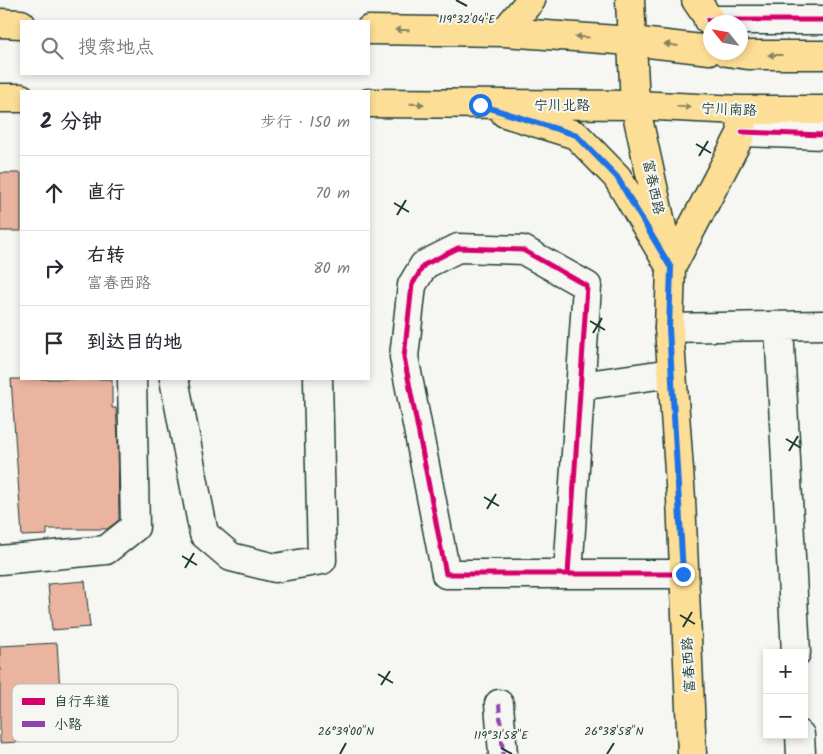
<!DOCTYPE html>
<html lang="zh">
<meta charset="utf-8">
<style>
:root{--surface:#fff;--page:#f2f2f3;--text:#2b2b33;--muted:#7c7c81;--line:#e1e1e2}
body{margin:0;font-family:Kalam,"LXGW WenKai TC",sans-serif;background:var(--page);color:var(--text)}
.controls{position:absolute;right:15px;bottom:15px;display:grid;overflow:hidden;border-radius:0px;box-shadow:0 2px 8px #0003}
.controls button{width:45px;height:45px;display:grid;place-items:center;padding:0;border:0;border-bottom:1px solid var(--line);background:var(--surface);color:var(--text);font:25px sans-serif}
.compass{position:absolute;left:703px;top:15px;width:45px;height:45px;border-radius:50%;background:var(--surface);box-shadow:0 2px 8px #0003;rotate:301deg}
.stop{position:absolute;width:15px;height:15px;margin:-11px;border:4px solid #1a73e8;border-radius:50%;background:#fff}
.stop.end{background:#1a73e8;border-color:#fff;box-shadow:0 1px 5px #0008}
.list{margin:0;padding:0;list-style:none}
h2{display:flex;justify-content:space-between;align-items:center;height:65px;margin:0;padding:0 20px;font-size:21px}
h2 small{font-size:16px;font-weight:400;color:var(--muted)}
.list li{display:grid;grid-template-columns:32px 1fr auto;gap:15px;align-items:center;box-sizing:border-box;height:75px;padding:0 20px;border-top:1px solid var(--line)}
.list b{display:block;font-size:19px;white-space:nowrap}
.list p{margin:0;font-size:16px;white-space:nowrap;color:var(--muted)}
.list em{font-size:16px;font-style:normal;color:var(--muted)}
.icon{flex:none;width:28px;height:28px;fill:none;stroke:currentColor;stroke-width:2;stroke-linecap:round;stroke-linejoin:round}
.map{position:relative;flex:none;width:823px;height:754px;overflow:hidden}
.search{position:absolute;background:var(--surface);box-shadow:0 2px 8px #0003;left:20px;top:20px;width:350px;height:55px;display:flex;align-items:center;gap:12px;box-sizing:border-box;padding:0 18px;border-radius:0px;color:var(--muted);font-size:19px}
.panel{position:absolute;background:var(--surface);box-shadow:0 2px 8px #0003;left:20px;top:90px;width:350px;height:290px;border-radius:0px}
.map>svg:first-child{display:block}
.building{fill:#ebb4a0;stroke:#1f3d34}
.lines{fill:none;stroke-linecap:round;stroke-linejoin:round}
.minor-casing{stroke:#1f3d34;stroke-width:31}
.major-casing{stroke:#1f3d34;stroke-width:31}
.minor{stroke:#f6f6f2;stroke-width:28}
.major{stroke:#fdde96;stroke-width:28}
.quiet{stroke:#8e44ad;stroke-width:4;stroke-dasharray:8 4;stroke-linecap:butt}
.cycleway-casing{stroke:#f6f6f2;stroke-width:8}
.cycleway{stroke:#d6006c;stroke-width:5}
.oneway{fill:#838560}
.route{stroke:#1a73e8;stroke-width:6}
.ticks{fill:none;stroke:#1f3d34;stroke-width:2}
.labels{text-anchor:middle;stroke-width:4;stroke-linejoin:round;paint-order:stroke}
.street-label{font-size:14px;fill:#1f3d34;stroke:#f6f6f2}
.key{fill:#f6f6f2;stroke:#b6beb9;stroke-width:1}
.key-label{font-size:14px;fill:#1f3d34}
.ticks-label{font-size:12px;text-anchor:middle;fill:#1f3d34;stroke:#f6f6f2;stroke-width:4;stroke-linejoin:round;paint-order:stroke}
</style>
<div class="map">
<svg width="823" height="754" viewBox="0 0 823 754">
<rect width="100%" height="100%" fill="#f6f6f2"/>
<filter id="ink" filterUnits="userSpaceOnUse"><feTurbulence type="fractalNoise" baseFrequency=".02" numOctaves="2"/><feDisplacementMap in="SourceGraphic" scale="10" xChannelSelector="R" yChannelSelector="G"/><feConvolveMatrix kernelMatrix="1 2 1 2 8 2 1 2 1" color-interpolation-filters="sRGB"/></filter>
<g filter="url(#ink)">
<path class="building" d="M 0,173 L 21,173 L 21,231 L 0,231 Z
M 11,379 L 112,379 L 112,408 L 116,408 L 118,438 L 119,520 L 107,529 L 47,529 L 47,535 L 22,536 Z
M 85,581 L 90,627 L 52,630 L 48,584 Z
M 57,643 L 60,691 L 22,693 L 21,742 L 0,743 L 0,646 Z"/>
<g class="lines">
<defs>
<path id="minor" d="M 708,20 L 823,20
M 742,132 L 823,135
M 779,326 L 796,653
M 669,328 L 823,325
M 174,379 L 204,534 L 231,557 L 275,568 L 322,560 L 318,379
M 580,386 L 672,373
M 0,560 L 106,550 L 135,527 L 132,379
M 568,574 L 587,286 L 523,250 L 458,248 L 424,265 L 412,285 L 404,357 L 446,574 L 683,574
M 499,704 L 503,754
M 800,735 L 801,754"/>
<path id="major" d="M 630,0 L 635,105 L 671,268 L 669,328 L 681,499 L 692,754
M 696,0 L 711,22
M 0,23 L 21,24
M 369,30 L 504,32 L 631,41 L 710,50
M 504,32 L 531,0
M 727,52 L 748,55 L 823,55
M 0,98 L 21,98
M 369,103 L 635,105 L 740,110 L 823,110
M 505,113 L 576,135 L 617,177 L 671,268 L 742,132 L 740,110"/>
</defs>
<use href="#minor" class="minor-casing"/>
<use href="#major" class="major-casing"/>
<use href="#minor" class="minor"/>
<use href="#major" class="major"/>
<path class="quiet" d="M 499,704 L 503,754"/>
<defs>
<path id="cycleway" d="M 708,20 L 823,20
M 742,132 L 823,135
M 568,574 L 587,286 L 523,250 L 458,248 L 424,265 L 412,285 L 404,357 L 446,574 L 683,574"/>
</defs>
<use href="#cycleway" class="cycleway-casing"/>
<use href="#cycleway" class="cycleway"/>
</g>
<defs><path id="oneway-solid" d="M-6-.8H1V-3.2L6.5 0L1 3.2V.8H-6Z" transform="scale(1.25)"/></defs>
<g class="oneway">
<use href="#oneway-solid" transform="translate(402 30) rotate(-179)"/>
<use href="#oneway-solid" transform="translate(582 37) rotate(-176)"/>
<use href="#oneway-solid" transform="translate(671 45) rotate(-173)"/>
<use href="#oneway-solid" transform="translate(775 55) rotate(180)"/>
<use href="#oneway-solid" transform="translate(417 104) rotate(1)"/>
<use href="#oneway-solid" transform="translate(684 107) rotate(3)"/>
</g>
</g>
<g class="lines" filter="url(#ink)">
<path class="route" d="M 480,105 L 576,135 L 617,177 L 671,268 L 669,328 L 683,574"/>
</g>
<path class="ticks" d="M 456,0 L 467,6M 696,144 L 711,153M 699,156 L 708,141M 394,203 L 409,212M 397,215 L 406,200M 590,321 L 605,330M 593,333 L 602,318M 786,439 L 801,448M 789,451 L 798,436M 484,497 L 499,506M 487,509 L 496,494M 182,556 L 197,565M 185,568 L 194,553M 680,615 L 695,624M 683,627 L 692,612M 378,674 L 393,683M 381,685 L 390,671M 501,748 L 512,754M 340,754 L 346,743M 607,754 L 614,743"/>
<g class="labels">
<g class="street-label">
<text x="562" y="110">宁川北路</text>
<text transform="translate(729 109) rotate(2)" y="5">宁川南路</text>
<text transform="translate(654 187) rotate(78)" y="5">富春西路</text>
<text transform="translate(688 665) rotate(-93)" y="5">富春西路</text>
</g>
</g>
<rect x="12" y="684" width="166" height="58" rx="8" class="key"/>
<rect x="22" y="698" width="23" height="7" fill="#d6006c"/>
<rect x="22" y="721" width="23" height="6" fill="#8e44ad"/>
<g class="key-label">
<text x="54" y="706">自行车道</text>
<text x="54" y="729">小路</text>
</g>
<g class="ticks-label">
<text x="467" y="23">119°32'04"E</text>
<text x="346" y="735">26°39'00"N</text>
<text x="614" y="735">26°38'58"N</text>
<text x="501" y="739">119°31'58"E</text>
</g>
</svg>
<div class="controls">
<button>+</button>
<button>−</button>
</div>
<svg class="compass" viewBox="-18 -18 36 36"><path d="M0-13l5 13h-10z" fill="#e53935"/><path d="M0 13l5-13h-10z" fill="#7c7c81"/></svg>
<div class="stop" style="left:480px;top:105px"></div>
<div class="stop end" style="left:683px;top:574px"></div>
<div class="search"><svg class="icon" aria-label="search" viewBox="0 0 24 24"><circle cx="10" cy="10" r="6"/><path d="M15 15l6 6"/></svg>搜索地点</div>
<section class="panel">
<h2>2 分钟<small>步行 · 150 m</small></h2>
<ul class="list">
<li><svg class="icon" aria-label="ahead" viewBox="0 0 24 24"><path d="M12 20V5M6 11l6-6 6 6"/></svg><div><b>直行</b></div><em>70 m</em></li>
<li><svg class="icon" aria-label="right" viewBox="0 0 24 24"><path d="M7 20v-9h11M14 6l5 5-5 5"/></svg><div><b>右转</b><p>富春西路</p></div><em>80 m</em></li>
<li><svg class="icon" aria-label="arrive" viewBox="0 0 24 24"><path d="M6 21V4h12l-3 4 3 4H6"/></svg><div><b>到达目的地</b></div></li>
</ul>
</section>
</div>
